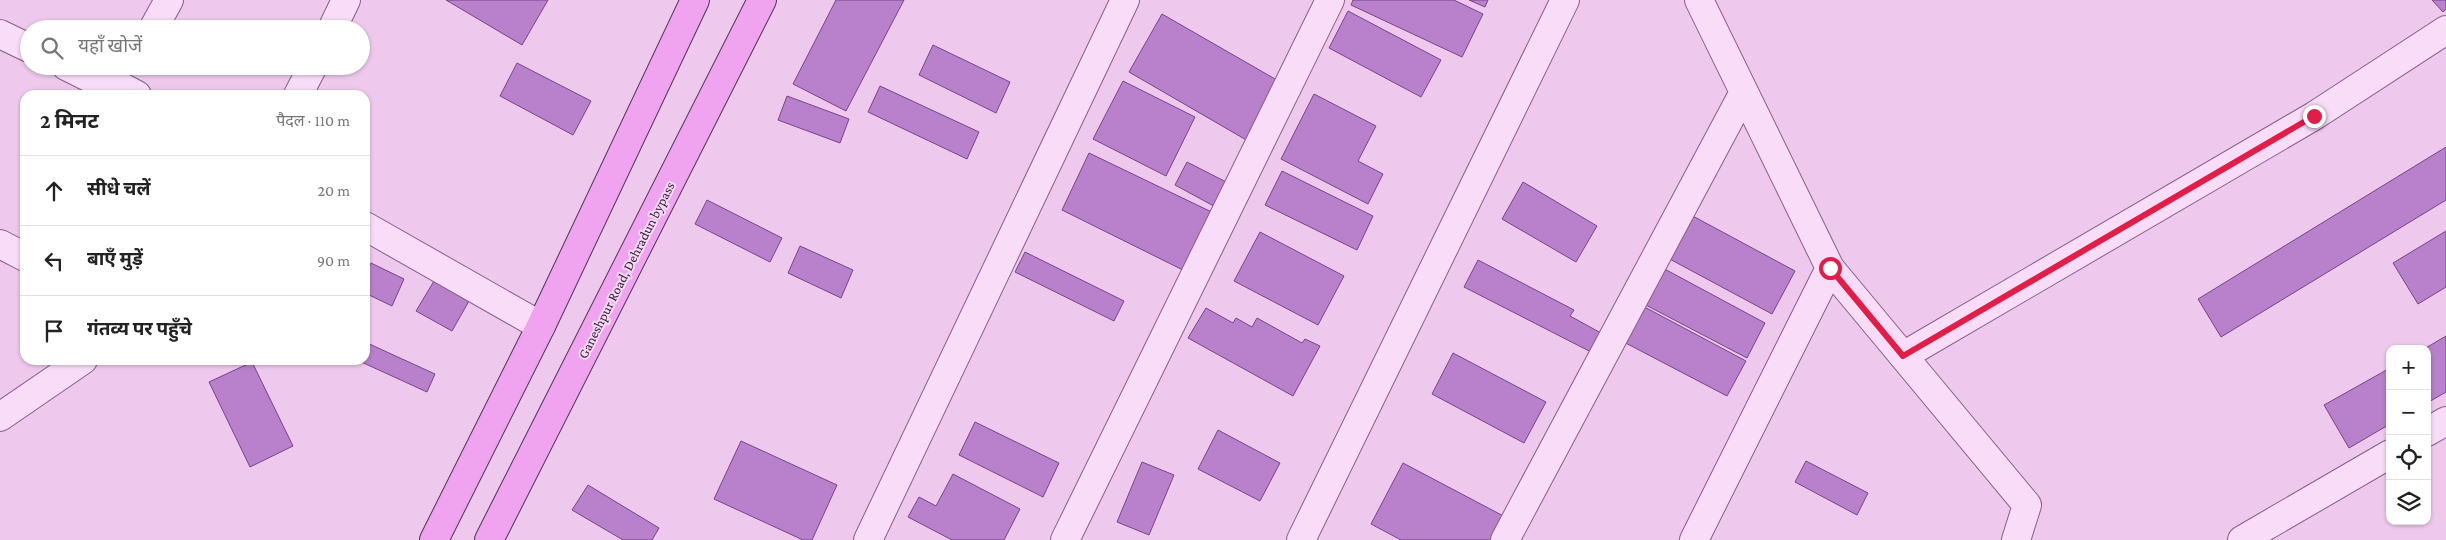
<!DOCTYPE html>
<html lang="hi">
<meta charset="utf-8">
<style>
:root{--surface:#fff;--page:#f2f2f2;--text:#222;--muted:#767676;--line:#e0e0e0}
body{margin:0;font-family:"Crimson Pro","Noto Sans Devanagari",serif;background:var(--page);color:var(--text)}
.controls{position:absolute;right:15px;bottom:15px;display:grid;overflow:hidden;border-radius:10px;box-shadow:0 1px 4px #0004}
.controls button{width:45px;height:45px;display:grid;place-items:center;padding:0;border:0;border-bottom:1px solid var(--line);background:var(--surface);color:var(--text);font:25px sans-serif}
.stop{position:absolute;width:15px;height:15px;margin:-11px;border:4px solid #e11d48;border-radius:50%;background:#fff}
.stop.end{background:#e11d48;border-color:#fff;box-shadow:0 1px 5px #0008}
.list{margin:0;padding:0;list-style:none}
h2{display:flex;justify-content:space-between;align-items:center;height:65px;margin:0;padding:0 20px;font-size:21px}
h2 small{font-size:16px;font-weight:400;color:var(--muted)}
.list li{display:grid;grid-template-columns:32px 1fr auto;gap:15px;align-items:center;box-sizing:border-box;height:70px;padding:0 20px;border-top:1px solid var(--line)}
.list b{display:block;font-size:19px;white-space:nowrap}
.list em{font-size:16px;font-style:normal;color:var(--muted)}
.icon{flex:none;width:28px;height:28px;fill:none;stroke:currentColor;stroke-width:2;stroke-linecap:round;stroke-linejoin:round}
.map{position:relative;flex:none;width:2446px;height:540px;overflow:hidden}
.search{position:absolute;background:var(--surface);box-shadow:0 1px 4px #0004;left:20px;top:20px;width:350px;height:55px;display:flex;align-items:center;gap:12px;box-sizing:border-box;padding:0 18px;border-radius:28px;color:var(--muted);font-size:19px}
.panel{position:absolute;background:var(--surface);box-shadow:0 1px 4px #0004;left:20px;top:90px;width:350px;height:275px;border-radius:15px}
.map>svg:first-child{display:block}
.building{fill:#b980cc;stroke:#77448a}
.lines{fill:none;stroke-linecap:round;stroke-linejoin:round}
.minor-casing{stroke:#855e8b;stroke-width:30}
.major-casing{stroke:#513259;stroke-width:30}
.minor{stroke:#f9ddf8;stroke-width:28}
.major{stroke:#f0a3ee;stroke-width:28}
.route{stroke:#e11d48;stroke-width:6}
.labels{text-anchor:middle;stroke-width:4;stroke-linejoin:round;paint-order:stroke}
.street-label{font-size:14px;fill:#37213b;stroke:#f6d9f4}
</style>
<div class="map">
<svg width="2446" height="540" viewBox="0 0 2446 540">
<rect width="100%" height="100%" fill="#eec9ed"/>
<path class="building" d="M 446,0 L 548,0 L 522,45 Z
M 836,0 L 904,0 L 846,111 L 793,84 Z
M 1353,0 L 1454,0 L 1483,14 L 1462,57 L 1351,5 Z
M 1469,0 L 1488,0 L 1485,7 Z
M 2432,0 L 2446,0 L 2446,9 L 2443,12 Z
M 1348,11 L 1441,60 L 1421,97 L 1329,48 Z
M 1162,14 L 1282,83 L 1248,141 L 1129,72 Z
M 933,45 L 1010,82 L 996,113 L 919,75 Z
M 517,63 L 591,101 L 573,135 L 500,96 Z
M 1123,81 L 1195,117 L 1166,176 L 1093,139 Z
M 880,86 L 979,132 L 967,159 L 868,112 Z
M 1314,94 L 1376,126 L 1358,161 L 1383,174 L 1368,204 L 1281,159 Z
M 787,96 L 849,119 L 840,143 L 778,120 Z
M 2446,147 L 2446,200 L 2221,337 L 2198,299 Z
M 1089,153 L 1222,217 L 1193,275 L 1062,210 Z
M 1187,162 L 1236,187 L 1223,211 L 1175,185 Z
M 1282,171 L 1373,216 L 1357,250 L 1265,205 Z
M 1523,182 L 1597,226 L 1576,262 L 1502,219 Z
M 707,200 L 782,238 L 770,262 L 695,224 Z
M 1689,214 L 1795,271 L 1772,314 L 1666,257 Z
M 2446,231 L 2446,287 L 2418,304 L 2393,263 Z
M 1260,232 L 1344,276 L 1318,325 L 1234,281 Z
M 800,246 L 853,270 L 841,298 L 788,273 Z
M 1025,252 L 1124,301 L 1114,321 L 1015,272 Z
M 1478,260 L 1574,310 L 1570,316 L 1601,333 L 1591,352 L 1464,287 Z
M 371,263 L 404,279 L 392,306 L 365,293 L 365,275 Z
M 1659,266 L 1765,323 L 1747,358 L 1640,302 Z
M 434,281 L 469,301 L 452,331 L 416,311 Z
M 1637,303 L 1746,361 L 1727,396 L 1618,339 Z
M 1206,308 L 1233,323 L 1236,318 L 1252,327 L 1257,318 L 1302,343 L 1305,339 L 1320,346 L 1293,396 L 1188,338 Z
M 2446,336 L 2446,392 L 2427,403 L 2427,349 L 2424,349 Z
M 365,342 L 435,374 L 427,392 L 357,360 L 365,360 Z
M 1453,353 L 1546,402 L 1524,443 L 1432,394 Z
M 252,362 L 293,446 L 250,467 L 209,382 Z
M 2390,368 L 2390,424 L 2349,448 L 2324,405 Z
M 975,422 L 1059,463 L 1043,497 L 959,455 Z
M 1218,430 L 1280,463 L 1260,501 L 1198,469 Z
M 741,441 L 837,485 L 812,540 L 803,540 L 714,499 Z
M 1806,461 L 1868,493 L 1857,515 L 1795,482 Z
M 1142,462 L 1174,475 L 1149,535 L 1117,522 Z
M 1403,463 L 1511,520 L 1501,540 L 1401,540 L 1371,524 Z
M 953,474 L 1020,509 L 1004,540 L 952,540 L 908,517 L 919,497 L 936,506 Z
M 588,485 L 659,528 L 652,540 L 623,540 L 572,510 Z"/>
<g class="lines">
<defs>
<path id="minor" d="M 1699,0 L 1830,268 L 2027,505 L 2016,540
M 153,29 L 169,0
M 332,29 L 346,0
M 0,34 L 29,48
M 66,66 L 100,83 L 122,87 L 137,95
M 298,95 L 313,66
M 365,226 L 541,326
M 0,244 L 25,257
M 1903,356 L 2314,116 L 2446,30
M 0,417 L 83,360
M 2427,432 L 2446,421
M 868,540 L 1125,0
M 1065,540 L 1330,0
M 1301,540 L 1565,0
M 1505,540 L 1744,92
M 1694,540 L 1830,268
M 2242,540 L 2390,454"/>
<path id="major" d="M 434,540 L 541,326 L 695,0
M 489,540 L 762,0"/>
</defs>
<use href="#minor" class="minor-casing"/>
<use href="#major" class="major-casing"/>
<use href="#minor" class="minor"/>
<use href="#major" class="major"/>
</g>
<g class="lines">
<path class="route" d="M 1830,268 L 1903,356 L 2314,116"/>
</g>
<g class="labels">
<g class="street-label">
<text transform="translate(626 270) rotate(-63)" y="5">Ganeshpur Road, Dehradun bypass</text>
</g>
</g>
</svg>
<div class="controls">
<button>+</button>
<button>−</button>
<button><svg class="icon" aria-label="locate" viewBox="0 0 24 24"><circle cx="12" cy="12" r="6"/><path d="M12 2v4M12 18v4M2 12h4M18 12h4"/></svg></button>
<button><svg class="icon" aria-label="layers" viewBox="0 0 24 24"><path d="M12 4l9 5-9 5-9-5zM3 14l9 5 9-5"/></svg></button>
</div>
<div class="stop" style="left:1830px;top:268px"></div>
<div class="stop end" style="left:2314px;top:116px"></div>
<div class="search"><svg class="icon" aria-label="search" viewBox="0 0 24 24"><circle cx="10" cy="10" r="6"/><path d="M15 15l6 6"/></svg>यहाँ खोजें</div>
<section class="panel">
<h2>2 मिनट<small>पैदल · 110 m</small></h2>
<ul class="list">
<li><svg class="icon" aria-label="ahead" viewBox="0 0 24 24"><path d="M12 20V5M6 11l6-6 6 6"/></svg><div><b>सीधे चलें</b></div><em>20 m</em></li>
<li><svg class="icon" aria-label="left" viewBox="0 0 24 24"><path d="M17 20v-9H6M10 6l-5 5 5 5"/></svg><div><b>बाएँ मुड़ें</b></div><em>90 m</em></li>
<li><svg class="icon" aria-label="arrive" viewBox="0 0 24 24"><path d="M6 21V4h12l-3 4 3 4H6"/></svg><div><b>गंतव्य पर पहुँचे</b></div></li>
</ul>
</section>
</div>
